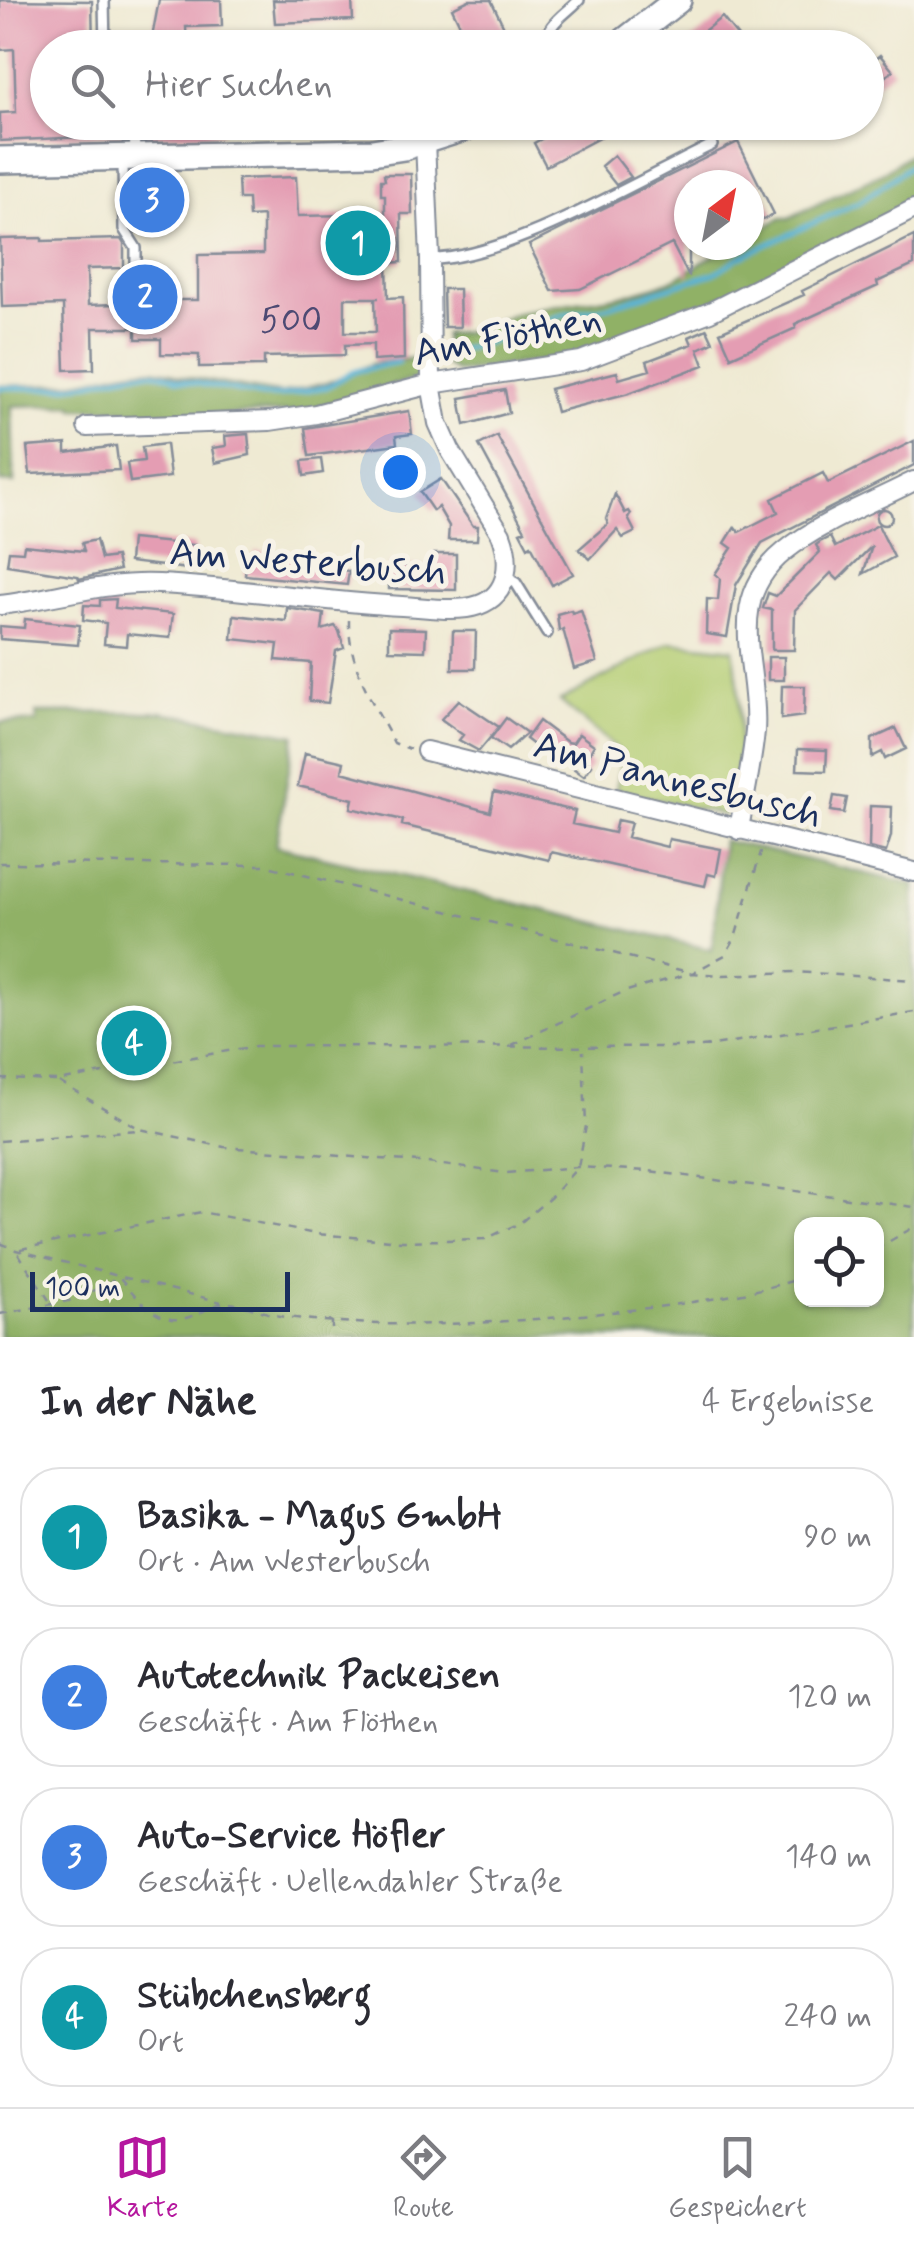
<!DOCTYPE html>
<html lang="de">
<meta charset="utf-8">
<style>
:root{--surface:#fff;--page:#f7f7f7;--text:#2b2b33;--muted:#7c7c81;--line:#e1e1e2;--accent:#b5179e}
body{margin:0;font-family:Mynerve,sans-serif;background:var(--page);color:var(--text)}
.controls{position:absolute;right:30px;bottom:30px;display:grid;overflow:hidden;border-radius:20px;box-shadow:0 2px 8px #0004}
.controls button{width:90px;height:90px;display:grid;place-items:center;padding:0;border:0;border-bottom:2px solid var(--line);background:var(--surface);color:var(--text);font:50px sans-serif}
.compass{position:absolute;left:674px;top:170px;width:90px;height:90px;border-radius:50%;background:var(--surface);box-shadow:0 2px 8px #0004;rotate:32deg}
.scale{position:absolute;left:30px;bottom:25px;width:260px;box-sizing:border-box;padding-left:10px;border:5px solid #1b2f5e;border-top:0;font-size:28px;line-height:35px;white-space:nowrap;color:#1b2f5e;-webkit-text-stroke:8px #f7f3e8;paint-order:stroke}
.you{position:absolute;left:400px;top:472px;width:35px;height:35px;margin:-25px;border:8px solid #fff;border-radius:50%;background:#1a73e8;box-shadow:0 0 0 15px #1a73e833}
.badge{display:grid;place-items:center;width:65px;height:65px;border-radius:50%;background:var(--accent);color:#fff;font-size:32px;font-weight:700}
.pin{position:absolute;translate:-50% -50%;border:5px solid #fff;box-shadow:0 2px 10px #0006}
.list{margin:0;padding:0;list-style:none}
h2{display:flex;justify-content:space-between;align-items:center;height:130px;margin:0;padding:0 40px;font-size:42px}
h2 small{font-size:32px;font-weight:400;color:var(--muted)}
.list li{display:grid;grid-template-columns:65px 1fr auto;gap:30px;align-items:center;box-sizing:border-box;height:140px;margin:0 20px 20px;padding:0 20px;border:2px solid var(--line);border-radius:40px}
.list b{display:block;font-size:38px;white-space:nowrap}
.list p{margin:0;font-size:32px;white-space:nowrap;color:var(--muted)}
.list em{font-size:32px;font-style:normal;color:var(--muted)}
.icon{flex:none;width:55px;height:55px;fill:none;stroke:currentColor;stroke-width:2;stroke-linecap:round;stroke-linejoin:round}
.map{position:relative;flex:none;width:914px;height:1337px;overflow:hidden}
.search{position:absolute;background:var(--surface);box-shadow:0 2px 8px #0004;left:30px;right:30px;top:30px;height:110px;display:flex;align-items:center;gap:25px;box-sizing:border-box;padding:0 35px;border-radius:55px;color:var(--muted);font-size:38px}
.sheet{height:770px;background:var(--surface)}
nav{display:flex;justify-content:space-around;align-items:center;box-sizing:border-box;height:140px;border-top:2px solid var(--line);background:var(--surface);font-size:28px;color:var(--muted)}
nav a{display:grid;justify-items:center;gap:5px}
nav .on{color:var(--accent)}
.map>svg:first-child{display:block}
.green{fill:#b5ce74;stroke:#687e69;stroke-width:2.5}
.forest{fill:#90b166;stroke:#567062;stroke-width:2.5;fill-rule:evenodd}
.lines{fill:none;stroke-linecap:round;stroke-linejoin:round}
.stream{stroke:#58b3d6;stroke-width:5}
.building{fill:#e49db3;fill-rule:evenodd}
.service-casing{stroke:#858c98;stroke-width:14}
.minor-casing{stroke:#858c98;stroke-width:22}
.secondary-casing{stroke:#858c98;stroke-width:30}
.path{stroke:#858c98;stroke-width:2.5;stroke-dasharray:8 8;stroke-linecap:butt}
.service{stroke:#fff;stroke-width:9}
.minor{stroke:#fff;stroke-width:18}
.secondary{stroke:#fff;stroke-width:25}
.labels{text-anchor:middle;stroke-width:10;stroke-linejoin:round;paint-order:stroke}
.number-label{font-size:35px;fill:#4d4a73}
.street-label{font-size:40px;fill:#1b2f5e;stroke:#f7f3e8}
</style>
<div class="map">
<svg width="914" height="1337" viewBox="0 0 914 1337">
<rect width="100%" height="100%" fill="#f7f3e8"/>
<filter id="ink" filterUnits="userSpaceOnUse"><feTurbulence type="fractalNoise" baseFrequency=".01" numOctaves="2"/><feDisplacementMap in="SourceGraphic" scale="20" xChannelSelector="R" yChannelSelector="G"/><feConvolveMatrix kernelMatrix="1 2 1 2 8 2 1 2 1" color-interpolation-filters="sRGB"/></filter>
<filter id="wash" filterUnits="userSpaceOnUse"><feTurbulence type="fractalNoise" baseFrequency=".0048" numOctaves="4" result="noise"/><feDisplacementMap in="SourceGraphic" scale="40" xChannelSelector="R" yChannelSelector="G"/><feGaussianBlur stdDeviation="2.25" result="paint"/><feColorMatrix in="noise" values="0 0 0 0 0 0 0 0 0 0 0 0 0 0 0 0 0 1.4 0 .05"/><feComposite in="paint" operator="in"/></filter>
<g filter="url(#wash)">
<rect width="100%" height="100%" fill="#efead3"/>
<path class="green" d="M 670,642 L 733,649 C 742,697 745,770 724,815 L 616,790 L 622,753 L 560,701 Z"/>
<path class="forest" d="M 914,151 L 914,199 L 900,210 L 683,316 L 577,356 L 458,372 L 447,366 L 444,334 C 474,335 498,317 526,311 C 575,300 626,300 672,280 C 698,268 719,245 749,245 L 749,236 L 781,218 L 789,218 L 884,172 Z
M 415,358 L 415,363 L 425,363 L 416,379 L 299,412 L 154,417 L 117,409 L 74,408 L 73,405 L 12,406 L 14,483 L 0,482 L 0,386 C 23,385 48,386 71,383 C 104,379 147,359 178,376 L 281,394 L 327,383 L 372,364 Z
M 161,712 L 295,735 L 276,846 L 712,950 L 723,840 L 914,885 L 914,1337 L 0,1337 L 0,722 L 37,722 L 36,713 ZM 876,1224 L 876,1300 L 802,1300 L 802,1224 Z"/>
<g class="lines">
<path class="stream" d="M 448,352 L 484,344 L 564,314 L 606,307 L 715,273 L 738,258 L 861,201 L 914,163
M 0,388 C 23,387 48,390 71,386 C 103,382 147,362 178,380 L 263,396 L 281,396 L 327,387 L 352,372 L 399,362"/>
</g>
<g id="blocks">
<path class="building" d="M 0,0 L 92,1 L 93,48 L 48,48 L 48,122 L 126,122 L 126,135 L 0,141 L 0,113 L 16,112 L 14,49 L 0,50 Z
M 159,0 L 221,0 L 222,26 L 186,27 L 187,48 L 150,48 Z
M 273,0 L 352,0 L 353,20 L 275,23 Z
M 469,0 L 491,0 L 514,48 L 471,48 L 452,8 Z
M 722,17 L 738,37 L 724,48 L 682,48 Z
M 880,55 L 893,71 L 866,91 L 866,66 Z
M 142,122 L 222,122 L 222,134 L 143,137 Z
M 573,122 L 629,122 L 546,166 L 534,143 Z
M 738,142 L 774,214 L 749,227 L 749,185 L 689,185 L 689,277 L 672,244 L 580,289 L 552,291 L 529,245 Z
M 614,155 L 631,177 L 616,185 L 601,166 Z
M 384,174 L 411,174 L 412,214 L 401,214 L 402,262 L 387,263 L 388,298 L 403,297 L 404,359 L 373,361 L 373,344 L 345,345 L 345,355 L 264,357 L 264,366 L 199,367 L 199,355 L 161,354 L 161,339 L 136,339 L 136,328 L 93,328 L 94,369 L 65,370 L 63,305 L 2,307 L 0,239 L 42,238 L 42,241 L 121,239 L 124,244 L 124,268 L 87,269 L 88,305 L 115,304 L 115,300 L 198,300 L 198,255 L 263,254 L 263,216 L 249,217 L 248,199 L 239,199 L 238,179 L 296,177 L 298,216 L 350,215 L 350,223 L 385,222 L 385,195 L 381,195 L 381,180 L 385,180 ZM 345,298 L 379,298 L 375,298 L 376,332 L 345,332 Z
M 179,181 L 179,211 L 132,210 L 132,195 L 143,195 L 143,182 Z
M 914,236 L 914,265 L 877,282 L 878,286 L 795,324 L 796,328 L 731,357 L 720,332 L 804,295 L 802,291 Z
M 443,289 L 459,289 L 460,327 L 444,327 Z
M 707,329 L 713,342 L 698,349 L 704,365 L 629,393 L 556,412 L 550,389 L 617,372 L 619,379 L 650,370 L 647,361 L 692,344 L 689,337 Z
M 505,390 L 509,413 L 465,425 L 460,398 Z
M 409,411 L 412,434 L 396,436 L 397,444 L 309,456 L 305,428 Z
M 248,434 L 250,455 L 215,463 L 212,448 L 226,446 L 225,436 Z
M 497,436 L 573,574 L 552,585 L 531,545 L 528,547 L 520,532 L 525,530 L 479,445 Z
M 914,441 L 914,465 L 762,543 L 736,585 L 727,637 L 706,634 L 707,599 L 718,600 L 720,578 L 715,574 L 732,548 L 725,543 L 735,527 L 739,532 L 778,512 L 772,499 L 823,473 L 828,483 Z
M 66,444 L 66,453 L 116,446 L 119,470 L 30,474 L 27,447 Z
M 166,444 L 170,477 L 130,482 L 127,463 L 144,461 L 142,447 Z
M 321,459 L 323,473 L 304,476 L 302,461 Z
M 441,479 L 473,526 L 478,526 L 477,540 L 448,540 L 449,526 L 438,507 L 433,511 L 420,492 Z
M 615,494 L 625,513 L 629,511 L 631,514 L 628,518 L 635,532 L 623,538 L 617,530 L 590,559 L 579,549 L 608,524 L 606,519 Z
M876 517a8 8 0 1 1 16 0a8 8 0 1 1-16 0Z
M 878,525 L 894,557 L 863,574 L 872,546 L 838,580 L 831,573 L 795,610 L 794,650 L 772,650 L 772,610 L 763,608 L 768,593 L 776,596 L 820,552 L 816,545 L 820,542 L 830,537 L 835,547 Z
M 131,539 L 195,545 L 194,552 L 199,553 L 197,570 L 129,562 Z
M 96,540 L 101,559 L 116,557 L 119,570 L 79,579 L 78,576 L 7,565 L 9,551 L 23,552 L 24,545 L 84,551 L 82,543 Z
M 255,551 L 334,559 L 333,569 L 349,571 L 347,585 L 245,575 L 247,557 L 255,558 Z
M 434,554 L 456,554 L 456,590 L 389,589 L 389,565 L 434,567 Z
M 116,599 L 115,608 L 173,614 L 170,638 L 127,634 L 126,646 L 104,644 L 106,623 L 83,620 L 84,605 L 100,606 L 100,600 Z
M 287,608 L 324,614 L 322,630 L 335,626 L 339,631 L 344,648 L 336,651 L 328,703 L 309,701 L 311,663 L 276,660 L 278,644 L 232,639 L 234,615 L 286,621 Z
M 571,610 L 572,613 L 581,610 L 597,662 L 574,669 L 563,629 L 559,631 L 557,614 Z
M 25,619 L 80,625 L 78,645 L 0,639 L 0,626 L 24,628 Z
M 389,628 L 426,629 L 425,651 L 389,650 Z
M 453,631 L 476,631 L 475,669 L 452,669 Z
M 768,657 L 784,657 L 784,680 L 768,680 Z
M 782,686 L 805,686 L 804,716 L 781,719 Z
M 459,700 L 499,727 L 479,751 L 459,740 L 463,735 L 441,719 Z
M 506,718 L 527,733 L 508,750 L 491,738 Z
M 539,721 L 567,742 L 573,743 L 579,734 L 594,745 L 586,760 L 592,765 L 584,776 L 547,749 L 544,753 L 526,739 Z
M 896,728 L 906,749 L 885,759 L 882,752 L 872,757 L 872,739 Z
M 798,749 L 827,750 L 826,771 L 797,770 Z
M 305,753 L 344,762 L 342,772 L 490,812 L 494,792 L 575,811 L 572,824 L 614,833 L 617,820 L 631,823 L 627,837 L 667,847 L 669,839 L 721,849 L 716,876 L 708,874 L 705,886 L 551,852 L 549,860 L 402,825 L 403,820 L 351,808 L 353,799 L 298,786 Z
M 834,796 L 847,798 L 844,813 L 831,811 Z
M 870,806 L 892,807 L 891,836 L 886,852 L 869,848 Z"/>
</g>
</g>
<g filter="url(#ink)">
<use href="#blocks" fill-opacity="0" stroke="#858c98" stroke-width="2.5"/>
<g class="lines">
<defs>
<path id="service" d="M 104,0 L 105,48
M 545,48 C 546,23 564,16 579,0
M 134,122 L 135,156
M 123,162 L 124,229 L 136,248 L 136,286
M 430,259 C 505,260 641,179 712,145
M 505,577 L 516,583 L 547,633"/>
<path id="minor" d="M 87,427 L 270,421 L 316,414 L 431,384 L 581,361 L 710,312 L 914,209
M 0,605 C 53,599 105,581 159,584 C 240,588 321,602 402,606 C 426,607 456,613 479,605 C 510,594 511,560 501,534 L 450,450 L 438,423 L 431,384 L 430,259 L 425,141
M 426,751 L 914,872
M 739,830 C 744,797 752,764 755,731 C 760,665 721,603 785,551 C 822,521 872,503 914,481"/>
<path id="secondary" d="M 616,48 L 678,0
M 0,160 L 372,152 L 404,147 L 483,122"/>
</defs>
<use href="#service" class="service-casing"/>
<use href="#minor" class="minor-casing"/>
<use href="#secondary" class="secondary-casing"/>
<path class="path" d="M 349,620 C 348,666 374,704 394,743 L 410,749
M 0,863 L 264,865 L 692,973 L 723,975 L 795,972 L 914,980
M 512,1045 L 623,992 L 692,973 L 725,955 L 735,938 L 761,852
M 0,1079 L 58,1081 L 256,1046 L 702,1047 L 914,1012
M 59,1082 L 140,1129 L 224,1147 L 419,1162 L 506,1173 L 578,1167 L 649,1171 L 914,1207
M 0,1141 L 138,1130
M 0,1243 L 16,1250 L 221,1302
M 876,1249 L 914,1227
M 49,1300 L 16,1250 L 201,1212 L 316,1234 L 402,1241 L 485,1239 L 520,1223 L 551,1197 L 578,1167 L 586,1126 L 583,1051
M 0,1314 L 78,1299 L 119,1277 C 134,1293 148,1315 171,1319 C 194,1322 211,1302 228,1303 C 249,1305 267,1315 287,1317 C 389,1330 491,1324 592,1314 C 663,1307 733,1299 802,1278
M 332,1321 L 332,1337"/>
<use href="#service" class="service"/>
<use href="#minor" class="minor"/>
<use href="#secondary" class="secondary"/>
</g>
</g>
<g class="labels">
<g class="number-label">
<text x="291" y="331">500</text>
</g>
<g class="street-label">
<text transform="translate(507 334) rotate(-11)" y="14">Am Flöthen</text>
<text transform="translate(308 560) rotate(4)" y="14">Am Westerbusch</text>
<text transform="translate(678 778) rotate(14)" y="14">Am Pannesbusch</text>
</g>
</g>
</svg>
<div class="controls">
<button><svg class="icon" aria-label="locate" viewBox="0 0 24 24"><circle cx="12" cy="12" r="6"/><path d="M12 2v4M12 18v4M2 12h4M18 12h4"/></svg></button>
</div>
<svg class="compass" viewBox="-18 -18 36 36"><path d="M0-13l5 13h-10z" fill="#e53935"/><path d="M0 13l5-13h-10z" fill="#7c7c81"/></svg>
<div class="scale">100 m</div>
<div class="you"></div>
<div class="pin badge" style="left:358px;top:243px;background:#0f9aa8">1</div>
<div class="pin badge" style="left:145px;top:297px;background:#3f7fe0">2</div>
<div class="pin badge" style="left:152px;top:200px;background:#3f7fe0">3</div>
<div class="pin badge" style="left:134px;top:1043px;background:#0f9aa8">4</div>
<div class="search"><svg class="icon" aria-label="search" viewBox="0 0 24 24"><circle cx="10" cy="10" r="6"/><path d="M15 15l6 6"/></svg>Hier suchen</div>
</div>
<section class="sheet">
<h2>In der Nähe<small>4 Ergebnisse</small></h2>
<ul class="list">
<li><span class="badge" style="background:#0f9aa8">1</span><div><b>Basika - Magus GmbH</b><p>Ort · Am Westerbusch</p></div><em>90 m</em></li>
<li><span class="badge" style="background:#3f7fe0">2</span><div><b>Autotechnik Packeisen</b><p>Geschäft · Am Flöthen</p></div><em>120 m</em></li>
<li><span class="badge" style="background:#3f7fe0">3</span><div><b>Auto-Service Höfler</b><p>Geschäft · Uellendahler Straße</p></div><em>140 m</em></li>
<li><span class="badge" style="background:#0f9aa8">4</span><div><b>Stübchensberg</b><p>Ort</p></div><em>240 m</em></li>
</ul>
</section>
<nav>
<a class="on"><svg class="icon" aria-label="map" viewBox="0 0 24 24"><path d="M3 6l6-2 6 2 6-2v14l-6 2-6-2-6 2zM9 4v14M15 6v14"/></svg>Karte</a>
<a><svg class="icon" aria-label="directions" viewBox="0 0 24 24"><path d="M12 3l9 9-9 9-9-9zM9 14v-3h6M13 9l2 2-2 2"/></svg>Route</a>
<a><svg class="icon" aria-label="saved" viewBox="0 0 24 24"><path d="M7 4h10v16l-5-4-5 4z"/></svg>Gespeichert</a>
</nav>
